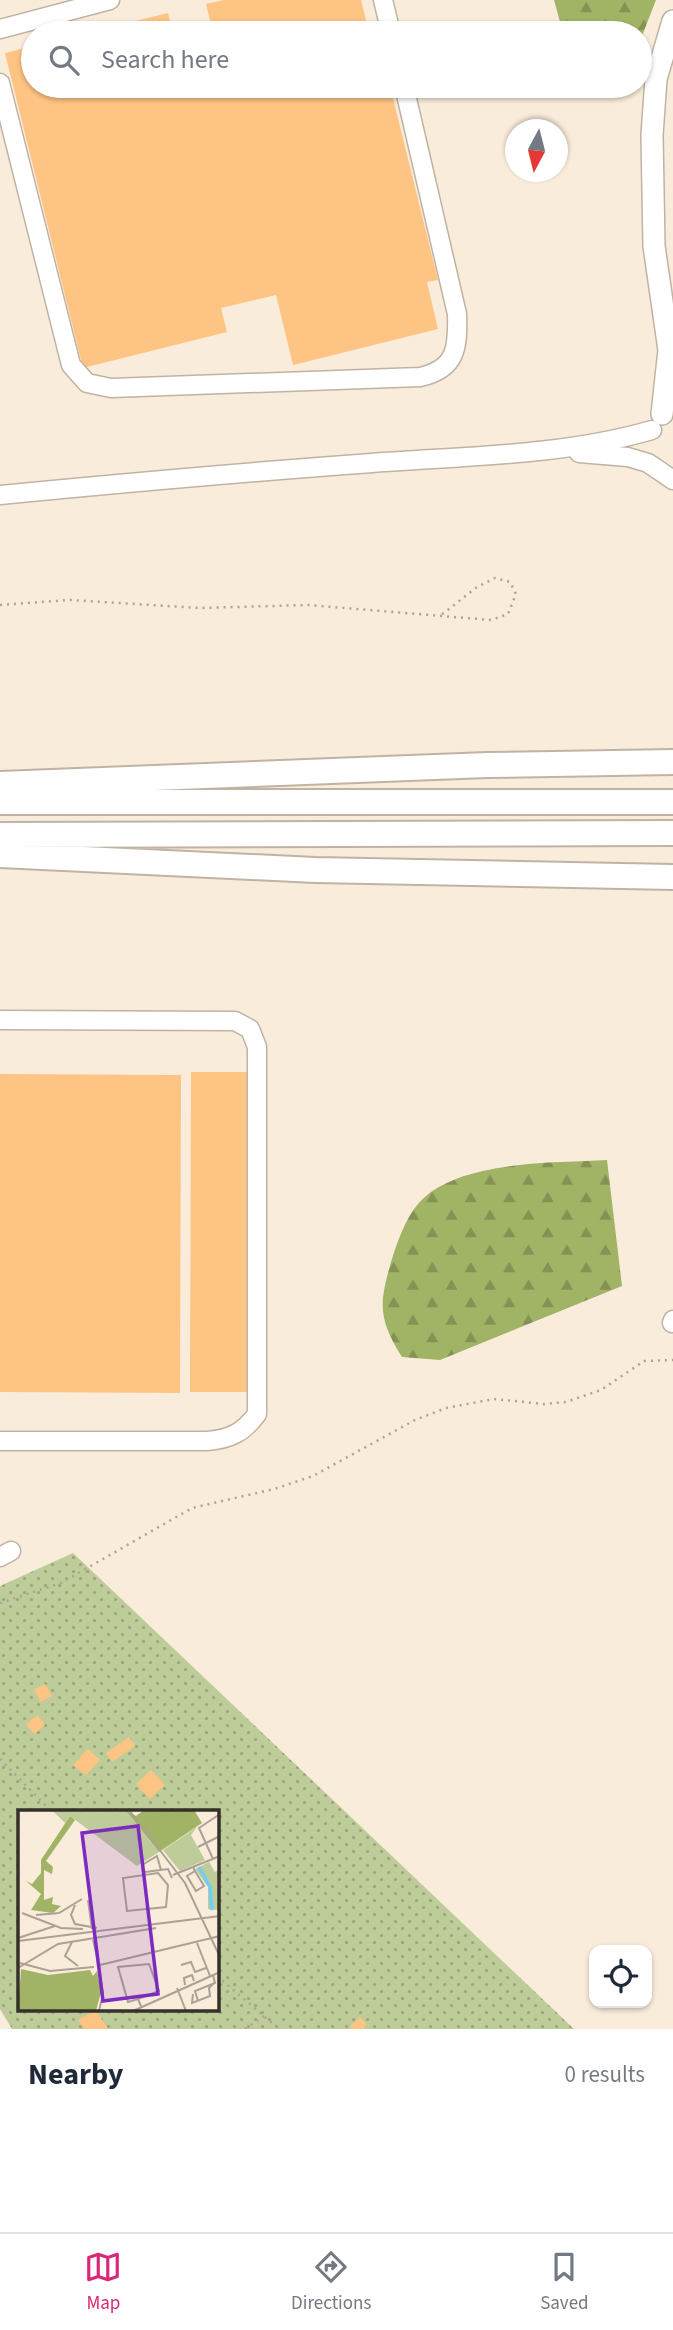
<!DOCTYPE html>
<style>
:root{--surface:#fff;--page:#f2f2f3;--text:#1f2937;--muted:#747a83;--line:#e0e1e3;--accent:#db2777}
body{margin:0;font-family:"Source Sans 3",sans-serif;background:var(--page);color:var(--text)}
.controls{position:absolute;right:21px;bottom:21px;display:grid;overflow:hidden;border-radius:14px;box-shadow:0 2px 5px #0004}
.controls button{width:63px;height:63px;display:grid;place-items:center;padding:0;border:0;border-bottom:2px solid var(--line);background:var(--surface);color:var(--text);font:35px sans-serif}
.compass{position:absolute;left:505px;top:119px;width:63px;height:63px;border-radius:50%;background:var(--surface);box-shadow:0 2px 5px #0004;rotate:187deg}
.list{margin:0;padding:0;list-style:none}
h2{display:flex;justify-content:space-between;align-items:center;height:91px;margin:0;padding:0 28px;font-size:30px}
h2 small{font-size:23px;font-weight:400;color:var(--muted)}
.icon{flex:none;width:38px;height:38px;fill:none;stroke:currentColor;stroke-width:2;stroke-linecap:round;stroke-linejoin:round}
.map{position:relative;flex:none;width:673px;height:2029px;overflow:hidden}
.search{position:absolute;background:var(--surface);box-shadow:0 2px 5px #0004;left:21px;right:21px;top:21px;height:77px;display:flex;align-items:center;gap:18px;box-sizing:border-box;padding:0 24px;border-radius:38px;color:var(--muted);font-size:26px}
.sheet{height:203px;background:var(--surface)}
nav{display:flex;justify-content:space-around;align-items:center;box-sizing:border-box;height:98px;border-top:2px solid var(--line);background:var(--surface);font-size:19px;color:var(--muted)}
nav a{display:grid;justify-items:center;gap:4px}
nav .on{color:var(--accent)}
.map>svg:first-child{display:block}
.forest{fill:url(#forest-firs)}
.garden{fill:url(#garden-dots);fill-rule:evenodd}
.building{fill:#fec483}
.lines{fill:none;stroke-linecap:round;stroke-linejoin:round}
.minor-casing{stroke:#c0b3a3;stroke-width:21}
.major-casing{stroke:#c0b3a3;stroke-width:24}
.highway-casing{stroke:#c0b3a3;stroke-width:28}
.path{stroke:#ada395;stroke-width:2.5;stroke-dasharray:2 5;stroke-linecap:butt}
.minor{stroke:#fff;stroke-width:18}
.major{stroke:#fff;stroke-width:21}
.highway{stroke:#fff;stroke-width:24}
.inset-river{fill:none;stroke:#70cef6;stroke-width:3.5}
.inset-road{fill:none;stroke:#aba194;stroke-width:2}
.view{fill:#7b2cbf;fill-opacity:0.15;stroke:#7b2cbf;stroke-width:3.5}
.inset-edge{fill:none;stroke:#353029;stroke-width:3.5}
</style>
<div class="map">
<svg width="673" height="2029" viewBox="0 0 673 2029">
<defs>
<pattern id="forest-firs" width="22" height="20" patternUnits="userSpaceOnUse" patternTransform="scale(1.75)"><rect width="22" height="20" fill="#a1b466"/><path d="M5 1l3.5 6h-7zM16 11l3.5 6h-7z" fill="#849354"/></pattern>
<pattern id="garden-dots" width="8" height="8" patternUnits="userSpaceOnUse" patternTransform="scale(1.75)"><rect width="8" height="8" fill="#becc99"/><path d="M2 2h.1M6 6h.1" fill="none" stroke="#9ba67d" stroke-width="1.8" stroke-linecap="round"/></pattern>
</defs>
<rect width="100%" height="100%" fill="#faecdb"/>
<path class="forest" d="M 554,0 L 656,0 L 640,41 L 640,33 L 563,33 Z
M 607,1160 L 622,1286 L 440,1360 L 402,1357 C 378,1319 379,1304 391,1262 C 397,1243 405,1219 418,1204 C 455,1160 554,1163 607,1160 Z"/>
<path class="garden" d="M 73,1553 L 574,2029 L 12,2029 L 0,2009 L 0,1586 ZM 19,1812 L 217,1812 L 217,2010 L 19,2010 Z"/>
<path class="building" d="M 224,0 L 361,0 L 367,24 L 374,22 L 377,33 L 213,33 L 206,4 Z
M 168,13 L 173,33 L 90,33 L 90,32 Z
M 33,46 L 33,86 L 390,86 L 438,280 L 427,282 L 438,329 L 293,365 L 276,295 L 221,308 L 227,332 L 83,368 L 5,53 Z
M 191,1072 L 249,1072 L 249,1392 L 190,1392 Z
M 0,1074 L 181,1075 L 180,1393 L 0,1392 Z
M 45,1684 L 52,1696 L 41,1702 L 34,1690 Z
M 38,1715 L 45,1725 L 34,1734 L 26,1724 Z
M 129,1737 L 135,1746 L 112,1762 L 106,1753 Z
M 88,1749 L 100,1760 L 86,1775 L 73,1765 Z
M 151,1770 L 165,1785 L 150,1799 L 136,1784 Z
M 96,2010 L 108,2029 L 84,2029 L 78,2020 Z
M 360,2017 L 367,2024 L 363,2029 L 352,2029 L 350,2027 Z"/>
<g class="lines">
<defs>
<path id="minor" d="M 383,0 L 391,33
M 0,29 L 110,0
M 0,83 L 71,365 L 87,383 L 111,388 L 420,377 C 457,369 458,347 457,314 L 404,86
M 579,453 L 628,457 L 648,463 L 673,480
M 0,495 C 124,483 248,472 372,463 C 464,456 562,456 652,430
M 0,1020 L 235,1021 L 250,1029 L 257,1047 L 257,1414 C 243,1433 230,1439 207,1441 L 0,1441
M 672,1323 L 673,1320
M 0,1557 L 11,1551"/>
<path id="major" d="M 662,414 L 669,350 L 654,246 L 652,135 L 656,79 L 673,21"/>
<path id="highway" d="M 0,784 L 487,765 L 673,762
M 0,802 L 673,802
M 0,835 L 673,833
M 0,855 L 315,870 L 673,877"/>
</defs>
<use href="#minor" class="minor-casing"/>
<use href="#major" class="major-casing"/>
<use href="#highway" class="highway-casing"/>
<path class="path" d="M 0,605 L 70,600 L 200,608 L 308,605 L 491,620 L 508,614 L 516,594 L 510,582 L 495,578 L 477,587 L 440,616
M 0,1603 L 61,1583 L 192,1508 L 274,1489 L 313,1476 L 415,1420 L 446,1408 L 494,1399 L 544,1404 L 566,1402 L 601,1390 L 644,1361 L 673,1360
M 0,1759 L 52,1812
M 217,1976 L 279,2029
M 245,2029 L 264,2016"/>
<use href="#minor" class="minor"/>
<use href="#major" class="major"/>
<use href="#highway" class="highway"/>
</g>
<g transform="translate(18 1810)">
<rect width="201" height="201" fill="#faecdb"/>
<path d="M 179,17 L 173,25 L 187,50 L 162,61 L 145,40 ZM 191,52 L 197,62 L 201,60 L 201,100 L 190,99 L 190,77 L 177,59 Z" fill="#becc99"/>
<path d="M 107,0 L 118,6 L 126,0 L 176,0 L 184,13 L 141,42 ZM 52,6 L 57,10 L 28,51 L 35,57 L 34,64 L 26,60 L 26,90 L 35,87 L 34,94 L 43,96 L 35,103 L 13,100 L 23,84 L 8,71 L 14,74 L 23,63 L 23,50 ZM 3,159 L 30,165 L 72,160 L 75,166 L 79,161 L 83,182 L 78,201 L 0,201 Z" fill="#a1b466"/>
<path d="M 107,0 L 141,42 L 119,56 L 52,6 L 47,13 L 35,1 Z" fill="#becc99"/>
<path class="inset-river" d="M 181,57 L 192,77 L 194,100"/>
<path class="inset-road" d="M 111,0 L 167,73 L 202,147M 180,37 L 202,26M 195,49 L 181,18 L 202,4M 124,55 L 139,46 L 143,60M 175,57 L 177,61 L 169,66 L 178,81 L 186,76 L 177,61M 127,62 L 150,59 L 154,68M 140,63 L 150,75 L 148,97 L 109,101 L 105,68 ZM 155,65 L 202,46M 70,90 L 74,119M 57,95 L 53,105 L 57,114 L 79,118M 4,103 L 43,118 L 65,119M 18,105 L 41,103 L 64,89M 0,128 L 37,116M 75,130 L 80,151M 0,131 L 202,106M 54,132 L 47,146 L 60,156M 179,133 L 192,166M 2,153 L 32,161 L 76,157M 82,155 L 202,126M 163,155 L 173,152 L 177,162 L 188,158M 0,158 L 40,134 L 138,118M 167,175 L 166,168 L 174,165 L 176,171M 159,178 L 168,201M 175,184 L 174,193 L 192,186 L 191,178 L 196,173M 120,189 L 141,181 L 131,154 L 100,157 L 110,192 L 120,189 L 123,196M 180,191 L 177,181 L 197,173 L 195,165M 81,201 L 85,184 L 81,156M 115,201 L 202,162"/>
<path class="view" d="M 120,16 L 140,184 L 85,191 L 64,23 Z"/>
<rect width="201" height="201" class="inset-edge"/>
</g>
</svg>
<div class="controls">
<button><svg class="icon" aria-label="locate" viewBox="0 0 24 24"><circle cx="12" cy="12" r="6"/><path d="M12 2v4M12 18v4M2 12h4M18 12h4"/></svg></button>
</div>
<svg class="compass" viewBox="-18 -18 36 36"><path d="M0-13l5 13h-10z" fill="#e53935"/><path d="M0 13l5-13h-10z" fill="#747a83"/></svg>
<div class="search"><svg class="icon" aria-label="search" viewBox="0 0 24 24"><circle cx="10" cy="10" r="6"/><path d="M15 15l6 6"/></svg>Search here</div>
</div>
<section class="sheet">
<h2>Nearby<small>0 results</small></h2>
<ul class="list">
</ul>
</section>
<nav>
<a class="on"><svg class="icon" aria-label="map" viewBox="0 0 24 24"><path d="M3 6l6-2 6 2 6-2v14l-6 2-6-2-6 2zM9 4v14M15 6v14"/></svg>Map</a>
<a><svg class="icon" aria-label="directions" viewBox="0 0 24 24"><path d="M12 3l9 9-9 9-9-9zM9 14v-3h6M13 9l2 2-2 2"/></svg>Directions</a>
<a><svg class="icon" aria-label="saved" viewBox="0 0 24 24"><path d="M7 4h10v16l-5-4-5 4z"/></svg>Saved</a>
</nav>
